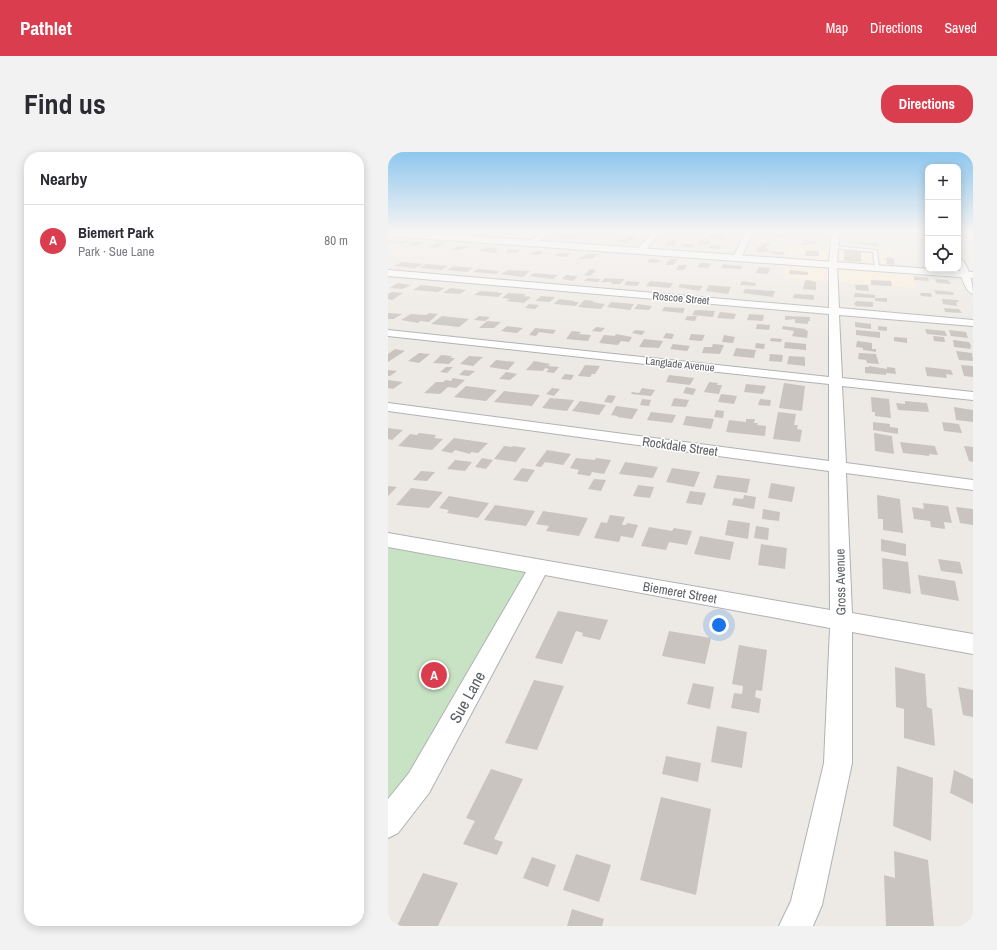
<!DOCTYPE html>
<meta charset="utf-8">
<style>
:root{--surface:#fff;--page:#f2f2f3;--text:#2b2b33;--muted:#7c7c81;--line:#e1e1e2;--accent:#da3d4e}
body{margin:0;font-family:"Archivo Narrow",sans-serif;background:var(--page);color:var(--text)}
.controls{position:absolute;right:12px;top:12px;display:grid;overflow:hidden;border-radius:8px;box-shadow:0 2px 10px #0003}
.controls button{width:36px;height:36px;display:grid;place-items:center;padding:0;border:0;border-bottom:1px solid var(--line);background:var(--surface);color:var(--text);font:20px sans-serif}
.you{position:absolute;left:331px;top:473px;width:14px;height:14px;margin:-10px;border:3px solid #fff;border-radius:50%;background:#1a73e8;box-shadow:0 0 0 6px #1a73e833}
.badge{display:grid;place-items:center;width:26px;height:26px;border-radius:50%;background:var(--accent);color:#fff;font-size:13px;font-weight:700}
.pin{position:absolute;translate:-50% -50%;border:2px solid #fff;box-shadow:0 1px 4px #0006}
.list{margin:0;padding:0;list-style:none}
h2{display:flex;justify-content:space-between;align-items:center;height:52px;margin:0;padding:0 16px;font-size:17px}
h2 small{font-size:13px;font-weight:400;color:var(--muted)}
.list li{display:grid;grid-template-columns:26px 1fr auto;gap:12px;align-items:center;box-sizing:border-box;height:72px;padding:0 16px;border-top:1px solid var(--line)}
.list b{display:block;font-size:15px;white-space:nowrap}
.list p{margin:0;font-size:13px;white-space:nowrap;color:var(--muted)}
.list em{font-size:13px;font-style:normal;color:var(--muted)}
.icon{flex:none;width:22px;height:22px;fill:none;stroke:currentColor;stroke-width:2;stroke-linecap:round;stroke-linejoin:round}
.map{position:relative;flex:none;width:585px;height:774px;overflow:hidden;border-radius:16px}
header{display:flex;align-items:center;gap:24px;box-sizing:border-box;height:56px;padding:0 20px;background:var(--accent);color:#fff}
header strong{font-size:19px}
nav{display:flex;gap:22px;margin-inline-start:auto;font-size:14px}
.intro{display:flex;align-items:center;justify-content:space-between;box-sizing:border-box;height:96px;padding:0 24px}
h1{margin:0;font-size:28px}
.button{padding:10px 18px;border-radius:16px;background:var(--accent);color:#fff;font-size:14px;font-weight:700}
main{display:flex;gap:24px;padding:0 24px}
aside{flex:1;background:var(--surface);border-radius:16px;box-shadow:0 2px 10px #0003}
.map>svg:first-child{display:block}
.commercial{fill:#fbeedb}
.green{fill:#c8e3c3}
.building{fill:#c9c4c0}
.lines{fill:none;stroke-linecap:round;stroke-linejoin:round}
.service-casing{stroke:#afb2b5;stroke-width:2}
.minor-casing{stroke:#afb2b5;stroke-width:2}
.tertiary-casing{stroke:#afb2b5;stroke-width:2}
.service{fill:#fff;fill-rule:evenodd}
.minor{fill:#fff;fill-rule:evenodd}
.tertiary{fill:#fff;fill-rule:evenodd}
.labels{text-anchor:middle;stroke-width:3;stroke-linejoin:round;paint-order:stroke}
.far-street-label{font-size:11px;fill:#5c6063;stroke:#fff}
.street-label{font-size:13px;fill:#5c6063;stroke:#fff}
.near-street-label{font-size:16px;fill:#5c6063;stroke:#fff}
</style>
<header>
<strong>Pathlet</strong>
<nav><a>Map</a><a>Directions</a><a>Saved</a></nav>
</header>
<div class="intro"><h1>Find us</h1><a class="button">Directions</a></div>
<main>
<aside>
<h2>Nearby<small></small></h2>
<ul class="list">
<li><span class="badge">A</span><div><b>Biemert Park</b><p>Park · Sue Lane</p></div><em>80 m</em></li>
</ul>
</aside>
<div class="map">
<svg width="585" height="774" viewBox="0 0 585 774">
<rect width="100%" height="100%" fill="#ede9e4"/>
<path class="commercial" d="M 401,92 L 447,95 L 447,93 L 505,97 L 509,117 L 523,118 L 528,136 L 395,126 Z"/>
<path class="green" d="M 0,388 L 151,415 L 0,671 Z"/>
<path class="building" d="M 179,80 L 187,80 L 192,81 L 185,87 L 171,86 Z
M 378,80 L 387,81 L 386,83 L 398,84 L 397,86 L 378,83 Z
M 322,82 L 337,83 L 336,85 L 339,85 L 338,87 L 320,86 Z
M 241,84 L 249,84 L 240,91 L 228,90 L 232,87 L 237,88 Z
M 2,88 L 7,89 L 22,89 L 15,92 L 0,91 Z
M 280,88 L 289,89 L 285,94 L 276,93 L 279,92 Z
M 312,88 L 322,89 L 319,93 L 309,93 Z
M 415,88 L 428,89 L 427,92 L 414,93 L 414,91 L 418,91 L 418,90 L 414,90 Z
M 28,89 L 36,90 L 28,94 L 20,93 Z
M 50,90 L 58,90 L 49,96 L 40,95 Z
M 472,90 L 490,91 L 490,94 L 469,92 L 469,91 Z
M 374,91 L 382,91 L 381,94 L 378,94 L 377,96 L 380,96 L 379,100 L 368,100 L 370,95 L 373,95 Z
M 296,92 L 306,92 L 304,96 L 294,94 Z
M 322,93 L 333,94 L 332,97 L 320,96 Z
M 70,94 L 82,94 L 72,98 L 63,98 Z
M 97,95 L 109,96 L 106,98 L 110,98 L 107,101 L 91,99 Z
M 121,97 L 133,98 L 128,101 L 117,100 Z
M 418,98 L 431,99 L 431,104 L 417,104 Z
M 456,98 L 473,100 L 473,110 L 456,109 Z
M 146,99 L 156,99 L 151,103 L 142,103 Z
M 382,99 L 396,100 L 396,103 L 386,102 L 386,101 L 382,101 Z
M 171,101 L 182,101 L 178,105 L 167,104 Z
M 200,102 L 210,102 L 206,106 L 190,107 Z
M 498,105 L 506,106 L 507,113 L 499,112 Z
M 262,107 L 273,108 L 270,111 L 259,110 Z
M 282,107 L 290,107 L 285,113 L 277,113 Z
M 14,110 L 35,112 L 27,116 L 6,114 Z
M 312,111 L 320,111 L 323,112 L 320,116 L 309,115 Z
M 38,112 L 60,114 L 54,118 L 32,116 Z
M 335,112 L 342,113 L 354,114 L 353,117 L 333,116 Z
M 291,113 L 299,113 L 296,118 L 288,118 Z
M 66,114 L 85,116 L 79,120 L 59,118 Z
M 371,115 L 382,116 L 380,122 L 368,121 Z
M 90,117 L 112,119 L 108,122 L 85,120 Z
M 202,117 L 208,118 L 202,124 L 196,123 Z
M 120,118 L 142,119 L 135,125 L 113,122 Z
M 402,118 L 420,120 L 420,123 L 401,122 Z
M 146,121 L 170,123 L 165,127 L 141,124 Z
M 178,123 L 190,124 L 185,129 L 174,127 Z
M 526,124 L 540,126 L 541,129 L 526,128 Z
M 200,126 L 213,127 L 210,130 L 196,129 Z
M 217,126 L 237,127 L 232,132 L 223,132 L 224,130 L 213,130 Z
M 547,127 L 560,128 L 563,132 L 549,131 Z
M 419,128 L 428,130 L 428,138 L 415,137 L 417,129 Z
M 483,128 L 503,129 L 504,134 L 483,133 Z
M 239,129 L 252,130 L 249,134 L 236,133 Z
M 262,129 L 285,131 L 282,136 L 258,134 Z
M 354,129 L 368,131 L 367,134 L 352,133 Z
M 10,131 L 23,133 L 15,137 L 2,136 Z
M 292,132 L 315,134 L 311,139 L 290,135 Z
M 33,133 L 43,134 L 57,136 L 50,140 L 25,138 Z
M 321,133 L 343,135 L 340,142 L 318,139 Z
M 467,133 L 480,133 L 481,139 L 468,138 Z
M 62,136 L 73,137 L 72,137 L 78,138 L 72,142 L 55,141 Z
M 357,137 L 387,139 L 385,145 L 355,141 Z
M 546,138 L 565,140 L 566,143 L 548,142 Z
M 92,139 L 110,140 L 109,141 L 115,141 L 110,145 L 86,143 Z
M 4,140 L 15,141 L 4,148 L 0,147 L 0,142 Z
M 120,141 L 138,142 L 136,144 L 143,145 L 136,151 L 118,149 L 122,147 L 114,146 Z
M 467,141 L 487,143 L 487,146 L 466,145 Z
M 532,141 L 543,141 L 544,145 L 533,144 Z
M 406,142 L 426,143 L 426,148 L 405,146 Z
M 153,144 L 167,145 L 162,150 L 147,149 Z
M 487,146 L 499,146 L 499,150 L 487,149 Z
M 171,147 L 187,149 L 186,150 L 191,150 L 188,154 L 166,152 Z
M 554,147 L 570,148 L 571,150 L 568,150 L 569,154 L 555,152 Z
M 196,148 L 206,149 L 204,150 L 217,152 L 213,157 L 190,155 Z
M 468,149 L 485,150 L 485,155 L 468,154 L 466,152 Z
M 223,150 L 246,152 L 242,158 L 219,155 Z
M 141,152 L 151,153 L 147,157 L 137,156 Z
M 250,152 L 264,154 L 261,158 L 246,157 Z
M 276,155 L 297,156 L 295,161 L 274,159 Z
M 556,156 L 571,157 L 574,161 L 557,160 Z
M 307,158 L 313,158 L 327,159 L 325,165 L 304,163 Z
M 332,160 L 342,161 L 348,162 L 346,167 L 329,166 Z
M 0,161 L 14,162 L 6,167 L 0,167 Z
M 41,161 L 50,162 L 41,170 L 32,169 L 30,171 L 13,168 L 23,162 L 38,163 Z
M 361,162 L 376,163 L 375,169 L 359,168 Z
M 54,164 L 81,167 L 71,175 L 43,172 Z
M 91,164 L 102,165 L 97,169 L 86,168 Z
M 299,164 L 309,164 L 307,169 L 297,168 Z
M 397,164 L 422,165 L 422,169 L 420,169 L 420,172 L 407,171 L 407,167 L 397,168 Z
M 99,169 L 113,170 L 106,176 L 91,176 Z
M 467,170 L 483,172 L 483,177 L 467,175 Z
M 369,172 L 382,173 L 381,178 L 368,177 Z
M 119,174 L 135,176 L 129,181 L 113,179 Z
M 395,174 L 418,177 L 417,178 L 420,179 L 419,186 L 404,184 L 406,179 L 394,177 Z
M 490,174 L 499,175 L 499,179 L 490,178 Z
M 208,175 L 217,176 L 213,180 L 204,179 Z
M 147,176 L 168,178 L 165,182 L 151,180 L 148,184 L 141,183 Z
M 537,177 L 557,179 L 559,184 L 539,182 Z
M 247,178 L 257,179 L 254,183 L 244,181 Z
M 468,178 L 492,180 L 492,186 L 468,183 Z
M 561,178 L 578,180 L 580,186 L 563,184 Z
M 184,179 L 193,180 L 191,182 L 203,183 L 200,189 L 178,187 Z
M 278,181 L 286,182 L 284,187 L 275,186 Z
M 228,182 L 244,185 L 241,190 L 233,189 L 230,193 L 211,191 L 216,183 L 227,184 Z
M 303,182 L 317,183 L 314,189 L 301,188 Z
M 336,183 L 347,185 L 345,191 L 334,190 Z
M 545,184 L 556,185 L 557,190 L 546,189 Z
M 506,185 L 519,186 L 519,191 L 506,189 Z
M 383,186 L 394,187 L 393,190 L 382,189 Z
M 256,187 L 275,189 L 271,196 L 251,195 Z
M 565,188 L 581,190 L 584,195 L 582,194 L 583,197 L 566,195 Z
M 469,189 L 484,191 L 484,197 L 488,197 L 488,200 L 475,198 L 475,196 L 468,195 Z
M 397,190 L 418,192 L 418,198 L 396,196 Z
M 368,191 L 377,192 L 376,197 L 367,196 Z
M 285,192 L 302,194 L 299,199 L 282,197 Z
M 325,192 L 336,193 L 332,202 L 314,201 L 316,195 L 324,195 Z
M 348,196 L 368,198 L 366,206 L 345,204 Z
M 7,197 L 17,199 L 0,210 L 0,202 Z
M 568,199 L 584,201 L 585,209 L 571,208 Z
M 31,201 L 42,202 L 31,211 L 20,209 Z
M 471,201 L 488,202 L 491,212 L 479,211 L 478,208 L 470,207 Z
M 382,202 L 395,203 L 394,210 L 381,209 Z
M 53,203 L 64,204 L 62,206 L 67,206 L 61,212 L 45,211 Z
M 81,204 L 95,205 L 85,214 L 72,212 Z
M 401,204 L 417,205 L 417,214 L 399,212 Z
M 108,208 L 127,210 L 120,218 L 101,215 Z
M 146,209 L 162,212 L 160,214 L 171,215 L 166,221 L 158,220 L 161,217 L 157,216 L 155,219 L 138,218 Z
M 197,213 L 212,214 L 207,222 L 204,222 L 202,225 L 190,224 Z
M 573,213 L 585,214 L 585,225 L 576,224 Z
M 481,214 L 499,217 L 499,215 L 507,216 L 508,222 L 498,221 L 498,223 L 477,221 L 477,215 L 481,215 Z
M 58,215 L 65,215 L 59,221 L 52,220 Z
M 537,215 L 563,218 L 565,223 L 558,222 L 559,226 L 539,224 Z
M 0,218 L 9,219 L 2,224 L 0,224 Z
M 76,218 L 87,219 L 81,224 L 71,223 Z
M 118,220 L 129,222 L 122,228 L 111,227 Z
M 177,222 L 186,223 L 183,228 L 173,227 Z
M 281,223 L 306,226 L 302,233 L 278,230 Z
M 65,226 L 77,228 L 68,236 L 60,235 L 52,242 L 36,241 L 48,230 L 55,230 L 58,228 L 63,229 Z
M 0,228 L 15,230 L 5,237 L 0,236 Z
M 321,230 L 330,231 L 329,233 L 334,233 L 331,242 L 316,240 Z
M 396,231 L 417,234 L 414,259 L 391,256 Z
M 358,232 L 378,234 L 375,242 L 356,240 Z
M 78,234 L 109,238 L 98,249 L 66,245 Z
M 298,235 L 308,237 L 305,243 L 295,241 Z
M 164,236 L 172,237 L 166,244 L 158,242 Z
M 254,236 L 267,238 L 263,244 L 243,242 L 244,240 L 251,241 Z
M 116,239 L 152,243 L 144,254 L 106,250 Z
M 333,242 L 349,244 L 346,252 L 330,250 Z
M 220,243 L 228,244 L 224,251 L 216,250 Z
M 483,245 L 501,247 L 503,266 L 487,264 L 487,260 L 484,260 Z
M 162,246 L 186,248 L 179,259 L 154,256 Z
M 286,246 L 301,248 L 298,255 L 283,254 Z
M 254,247 L 263,248 L 261,254 L 252,253 Z
M 372,247 L 383,248 L 382,254 L 370,253 Z
M 192,249 L 218,253 L 211,263 L 184,259 Z
M 517,249 L 539,251 L 541,260 L 510,258 L 508,251 L 517,252 Z
M 228,254 L 250,257 L 244,267 L 229,265 L 230,264 L 223,263 Z
M 566,255 L 585,258 L 585,270 L 568,268 Z
M 328,258 L 336,259 L 335,266 L 326,265 Z
M 263,260 L 288,263 L 284,271 L 259,268 Z
M 390,260 L 408,262 L 406,273 L 410,273 L 409,277 L 414,278 L 412,290 L 385,287 Z
M 298,264 L 326,267 L 323,277 L 295,273 Z
M 358,267 L 367,267 L 366,271 L 370,271 L 369,273 L 378,274 L 377,284 L 338,280 L 341,268 L 358,270 Z
M 485,270 L 502,272 L 502,275 L 510,276 L 510,282 L 485,278 Z
M 554,270 L 571,272 L 574,281 L 556,279 Z
M 0,276 L 15,278 L 4,288 L 0,287 Z
M 31,281 L 48,283 L 46,286 L 55,287 L 44,298 L 10,294 L 22,282 L 29,283 Z
M 486,281 L 504,284 L 506,302 L 487,299 Z
M 66,286 L 100,291 L 90,301 L 83,300 L 82,302 L 67,298 L 64,301 L 53,299 Z
M 512,290 L 547,294 L 550,303 L 541,302 L 541,304 L 515,301 Z
M 116,294 L 124,295 L 125,294 L 138,296 L 128,310 L 106,307 Z
M 576,294 L 585,295 L 585,310 L 581,309 Z
M 159,298 L 183,302 L 175,313 L 157,310 L 153,315 L 147,314 Z
M 94,306 L 105,308 L 98,317 L 87,315 Z
M 188,306 L 207,308 L 208,306 L 223,308 L 216,322 L 204,320 L 202,324 L 189,322 L 191,318 L 182,316 Z
M 67,308 L 84,310 L 77,319 L 59,317 Z
M 237,310 L 270,315 L 265,326 L 231,322 Z
M 134,316 L 147,318 L 139,330 L 125,328 Z
M 284,316 L 312,320 L 306,335 L 278,330 Z
M 33,319 L 47,320 L 39,329 L 25,328 Z
M 329,323 L 362,327 L 359,341 L 325,336 Z
M 206,327 L 218,328 L 213,339 L 200,337 Z
M 383,331 L 407,335 L 404,350 L 380,346 Z
M 250,333 L 266,335 L 262,346 L 245,344 Z
M 0,334 L 9,335 L 0,344 Z
M 23,336 L 55,340 L 41,356 L 8,353 Z
M 302,339 L 318,341 L 314,353 L 298,351 Z
M 356,343 L 368,345 L 366,357 L 344,353 L 346,346 L 355,347 Z
M 489,343 L 512,347 L 515,381 L 495,378 L 495,367 L 490,367 Z
M 61,344 L 101,351 L 90,366 L 59,361 L 61,358 L 51,356 Z
M 535,351 L 560,354 L 564,371 L 556,370 L 557,377 L 543,375 L 542,369 L 526,367 L 524,355 L 536,357 Z
M 107,353 L 147,359 L 138,374 L 96,368 Z
M 568,355 L 585,357 L 585,373 L 572,371 Z
M 375,357 L 392,360 L 391,369 L 374,367 Z
M 155,359 L 200,366 L 191,384 L 158,379 L 161,374 L 148,372 Z
M 222,363 L 237,365 L 234,373 L 238,373 L 239,371 L 250,373 L 245,386 L 233,384 L 231,390 L 206,386 L 213,370 L 219,371 Z
M 340,368 L 362,371 L 360,387 L 337,383 Z
M 368,374 L 381,376 L 380,388 L 366,386 Z
M 261,375 L 284,379 L 286,376 L 304,379 L 299,393 L 281,390 L 278,398 L 253,394 Z
M 312,384 L 346,390 L 342,408 L 306,402 Z
M 493,387 L 518,392 L 518,404 L 493,399 Z
M 373,392 L 399,396 L 397,417 L 370,413 Z
M 494,406 L 520,410 L 523,442 L 495,437 Z
M 550,407 L 572,410 L 575,422 L 553,419 Z
M 530,423 L 567,429 L 571,449 L 533,442 Z
M 170,459 L 220,468 L 212,488 L 194,484 L 195,481 L 188,479 L 174,512 L 147,506 Z
M 281,479 L 323,486 L 317,512 L 274,504 Z
M 351,493 L 379,498 L 374,539 L 368,538 L 367,545 L 373,547 L 371,561 L 343,556 L 346,541 L 354,542 L 355,534 L 344,532 Z
M 507,515 L 537,522 L 539,555 L 544,557 L 547,594 L 516,586 L 516,557 L 508,555 Z
M 146,528 L 176,534 L 149,598 L 117,591 Z
M 305,531 L 326,535 L 322,557 L 299,552 Z
M 570,535 L 585,538 L 585,565 L 575,563 Z
M 329,574 L 359,580 L 354,616 L 323,610 Z
M 278,604 L 313,611 L 310,630 L 274,622 Z
M 509,614 L 545,626 L 543,689 L 505,674 Z
M 103,617 L 135,627 L 106,687 L 115,690 L 109,703 L 75,692 L 87,669 L 78,666 Z
M 566,618 L 585,627 L 585,652 L 562,641 Z
M 273,645 L 323,657 L 308,743 L 252,728 Z
M 506,699 L 540,708 L 546,774 L 498,774 L 496,723 L 507,726 Z
M 188,702 L 223,713 L 211,750 L 175,738 Z
M 144,705 L 168,713 L 160,735 L 135,726 Z
M 35,721 L 70,731 L 50,774 L 9,774 Z
M 184,757 L 216,767 L 214,774 L 179,774 Z"/>
<g class="lines">
<defs>
<path id="service" d="M 447,94 L 489,98 L 491,116 L 489,117 L 487,116 L 485,100 L 445,96 Z"/>
<path id="minor" d="M 154,80 L 163,80 L 148,93 L 142,93 L 142,89 Z
M 265,80 L 273,80 L 255,101 L 249,101 L 248,99 L 249,97 Z
M 357,80 L 365,80 L 353,106 L 349,109 L 346,108 L 345,106 Z
M 443,80 L 451,80 L 449,113 L 451,156 L 585,168 L 585,174 L 451,163 L 454,226 L 585,240 L 585,248 L 454,234 L 458,311 L 585,328 L 585,338 L 458,321 L 464,461 L 585,482 L 585,502 L 464,480 L 464,611 L 434,753 L 425,774 L 391,774 L 403,749 L 436,611 L 442,476 L 157,423 L 41,641 L 10,681 L 0,686 L 0,647 L 21,621 L 138,420 L 0,395 L 0,381 L 442,458 L 441,319 L 0,259 L 0,251 L 441,309 L 441,232 L 0,184 L 0,178 L 441,225 L 441,162 L 0,124 L 0,118 L 441,156 L 441,113 Z
M 570,105 C 580,109 585,132 585,142 C 575,139 570,114 570,105 Z"/>
<path id="tertiary" d="M 0,80 L 30,80 L 585,120 L 585,126 L 0,84 Z"/>
</defs>
<use href="#service" class="service-casing"/>
<use href="#minor" class="minor-casing"/>
<use href="#tertiary" class="tertiary-casing"/>
<use href="#service" class="service"/>
<use href="#minor" class="minor"/>
<use href="#tertiary" class="tertiary"/>
</g>
<linearGradient id="sky" x2="0" y2="1"><stop stop-color="#8fc7ee"/><stop offset="0.42" stop-color="#f7f5f3"/><stop offset="1" stop-color="#f7f5f3" stop-opacity="0"/></linearGradient>
<rect width="585" height="189" fill="url(#sky)"/>
<g class="labels">
<g class="far-street-label">
<text transform="translate(293 146) rotate(5)" y="4">Roscoe Street</text>
<text transform="translate(292 212) rotate(6)" y="4">Langlade Avenue</text>
</g>
<g class="street-label">
<text transform="translate(292 294) rotate(8)" y="5">Rockdale Street</text>
<text transform="translate(452 430) rotate(-91)" y="5">Gross Avenue</text>
<text transform="translate(292 440) rotate(10)" y="5">Biemeret Street</text>
</g>
<g class="near-street-label">
<text transform="translate(79 545) rotate(-61)" y="6">Sue Lane</text>
</g>
</g>
</svg>
<div class="controls">
<button>+</button>
<button>−</button>
<button><svg class="icon" aria-label="locate" viewBox="0 0 24 24"><circle cx="12" cy="12" r="6"/><path d="M12 2v4M12 18v4M2 12h4M18 12h4"/></svg></button>
</div>
<div class="you"></div>
<div class="pin badge" style="left:46px;top:523px">A</div>
</div>
</main>
